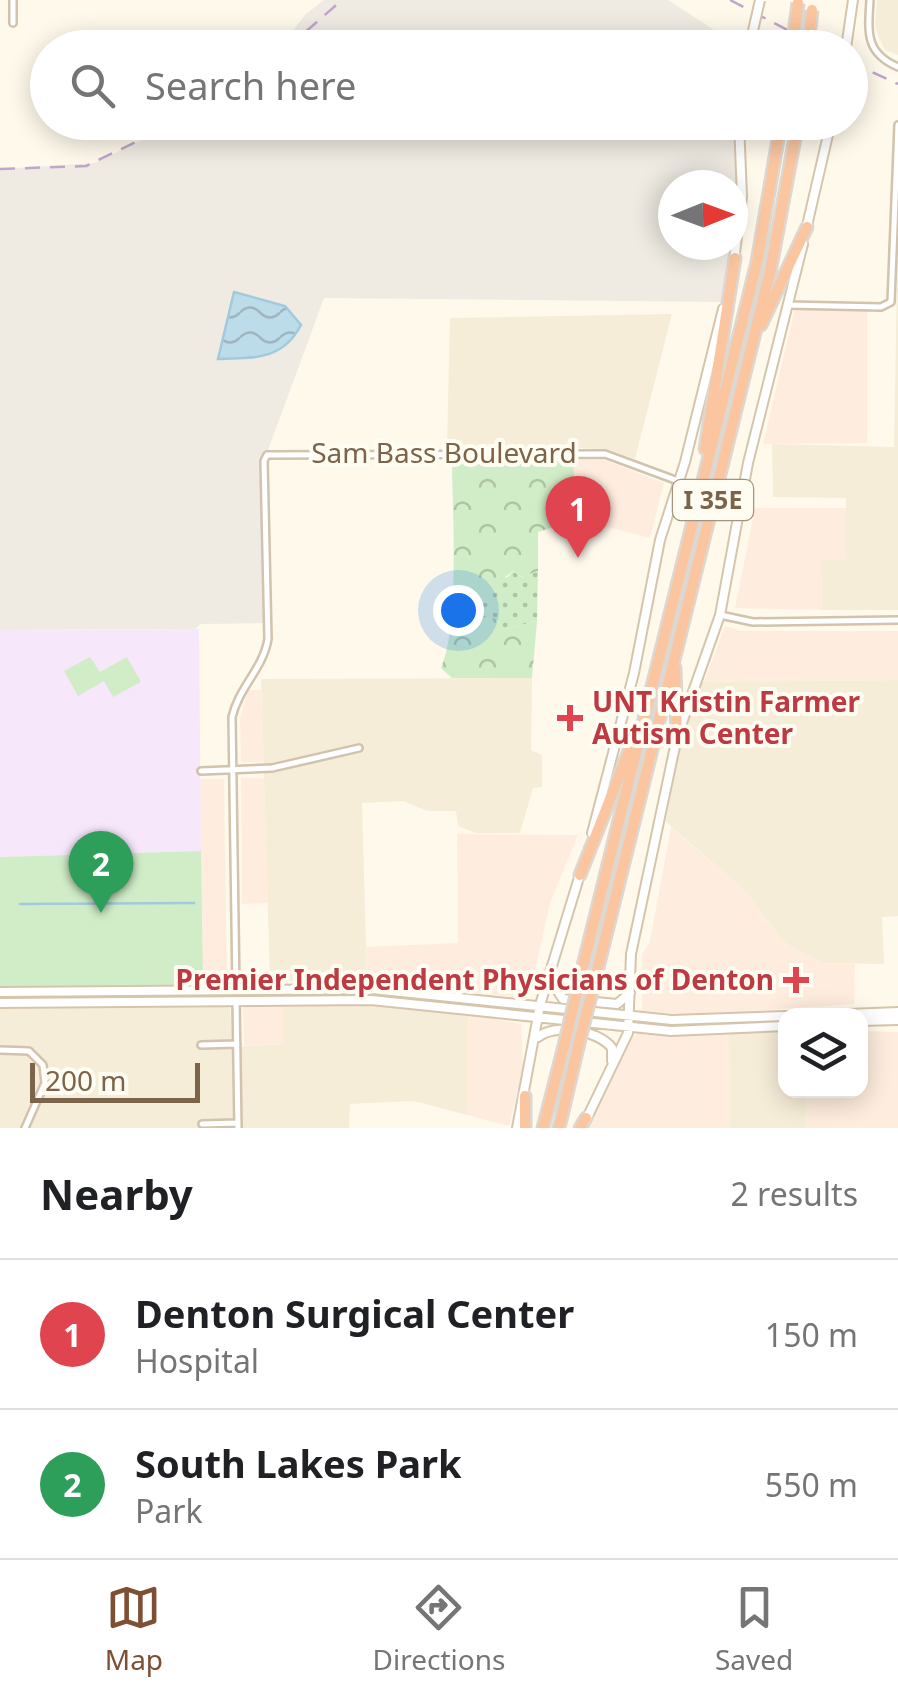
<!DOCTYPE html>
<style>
:root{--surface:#fff;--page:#f6f6f6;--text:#202124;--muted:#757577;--line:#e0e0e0;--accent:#7d4f35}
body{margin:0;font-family:"Noto Sans",sans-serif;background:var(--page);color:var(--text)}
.controls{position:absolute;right:30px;bottom:30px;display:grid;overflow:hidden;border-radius:20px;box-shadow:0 5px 25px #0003}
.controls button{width:90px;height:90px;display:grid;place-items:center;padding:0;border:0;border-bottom:2px solid var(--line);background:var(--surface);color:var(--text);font:50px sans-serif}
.compass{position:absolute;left:658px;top:170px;width:90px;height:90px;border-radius:50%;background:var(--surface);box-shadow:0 5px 25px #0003;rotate:89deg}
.scale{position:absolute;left:30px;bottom:25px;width:170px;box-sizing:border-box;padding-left:10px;border:5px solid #7c644b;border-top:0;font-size:28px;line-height:35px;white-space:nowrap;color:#7c644b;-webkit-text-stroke:8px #fffcf2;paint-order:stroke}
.you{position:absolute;left:458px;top:610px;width:35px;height:35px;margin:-25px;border:8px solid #fff;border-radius:50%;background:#1a73e8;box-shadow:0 0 0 15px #1a73e833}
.badge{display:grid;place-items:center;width:65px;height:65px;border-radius:50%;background:var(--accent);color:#fff;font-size:32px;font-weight:700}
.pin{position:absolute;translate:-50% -82px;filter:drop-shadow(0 2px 5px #0008)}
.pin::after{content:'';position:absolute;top:52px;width:35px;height:30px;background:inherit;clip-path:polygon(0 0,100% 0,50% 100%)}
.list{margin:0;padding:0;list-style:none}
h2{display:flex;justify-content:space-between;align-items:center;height:130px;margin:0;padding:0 40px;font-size:42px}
h2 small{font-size:32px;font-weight:400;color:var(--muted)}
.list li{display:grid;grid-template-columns:65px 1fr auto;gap:30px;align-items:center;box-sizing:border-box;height:150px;padding:0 40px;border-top:2px solid var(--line)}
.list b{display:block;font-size:38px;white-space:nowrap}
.list p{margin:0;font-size:32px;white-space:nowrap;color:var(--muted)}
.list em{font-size:32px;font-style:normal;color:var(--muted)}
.icon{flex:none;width:55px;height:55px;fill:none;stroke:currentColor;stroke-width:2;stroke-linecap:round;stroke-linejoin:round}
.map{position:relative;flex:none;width:898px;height:1128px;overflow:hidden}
.search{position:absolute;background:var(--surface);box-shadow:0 5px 25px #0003;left:30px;right:30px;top:30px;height:110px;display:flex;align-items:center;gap:25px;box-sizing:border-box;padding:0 35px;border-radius:55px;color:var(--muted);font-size:38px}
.sheet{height:430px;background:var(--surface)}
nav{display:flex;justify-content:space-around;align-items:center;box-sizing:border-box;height:140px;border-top:2px solid var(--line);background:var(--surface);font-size:28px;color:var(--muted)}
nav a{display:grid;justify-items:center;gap:5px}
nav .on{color:var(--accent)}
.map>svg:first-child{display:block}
.residential{fill:#f6edd8}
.commercial{fill:#feedde}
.industrial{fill:#efebe3}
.education{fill:#f7e7fb}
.grass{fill:url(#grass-dots)}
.forest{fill:url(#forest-crowns)}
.park{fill:#d0edc7}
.water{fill:url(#water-waves);stroke:#a2cadc;stroke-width:2.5}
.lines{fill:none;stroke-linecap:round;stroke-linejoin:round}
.stream{stroke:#a2cadc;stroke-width:2.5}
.minor-casing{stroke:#d2c3ae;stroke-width:10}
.secondary-casing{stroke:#d5c5ac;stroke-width:12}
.motorway-casing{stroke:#ddd7d0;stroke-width:15}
.minor{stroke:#fff;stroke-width:5}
.secondary{stroke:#fff;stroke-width:8}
.motorway{stroke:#fbc59f;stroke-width:10}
.rail{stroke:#bfa6ca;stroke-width:2.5;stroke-dasharray:15 10;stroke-linecap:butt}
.secondary-bridge-casing{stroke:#d5c5ac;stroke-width:12;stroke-linecap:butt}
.motorway-bridge-casing{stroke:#ddd7d0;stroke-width:15;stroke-linecap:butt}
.secondary-bridge{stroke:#fff;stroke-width:8}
.motorway-bridge{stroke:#fbc59f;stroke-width:10}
.health-dot{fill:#e0444e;stroke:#fffcf2;stroke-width:4}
.labels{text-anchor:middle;stroke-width:8;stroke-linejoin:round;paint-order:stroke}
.shield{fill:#fffcf2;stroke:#a3927d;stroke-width:2.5}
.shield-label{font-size:25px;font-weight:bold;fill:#7c644b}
.street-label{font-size:28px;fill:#7c644b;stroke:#fffcf2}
.health-label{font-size:28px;font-weight:bold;fill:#be3a42;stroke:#fffcf2;text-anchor:start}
</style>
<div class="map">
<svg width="898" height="1128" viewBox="0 0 898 1128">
<defs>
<pattern id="grass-dots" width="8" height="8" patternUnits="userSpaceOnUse" patternTransform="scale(2.5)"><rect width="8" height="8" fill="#d0edc7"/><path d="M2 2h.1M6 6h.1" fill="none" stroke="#aec4a4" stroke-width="1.8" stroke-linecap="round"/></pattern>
<pattern id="forest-crowns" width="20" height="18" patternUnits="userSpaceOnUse" patternTransform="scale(2.5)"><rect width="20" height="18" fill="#d0edc7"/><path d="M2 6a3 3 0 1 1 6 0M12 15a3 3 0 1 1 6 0" fill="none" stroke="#aec4a4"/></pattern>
<pattern id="water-waves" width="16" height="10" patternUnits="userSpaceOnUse" patternTransform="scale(2.5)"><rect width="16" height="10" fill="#bddcea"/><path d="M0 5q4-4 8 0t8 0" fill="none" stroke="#9fb6c0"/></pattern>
</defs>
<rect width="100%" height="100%" fill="#fef9eb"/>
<path class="residential" d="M 877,0 L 898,0 L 898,55 L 885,50 L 879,38 L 875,26 Z
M 898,227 L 898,610 L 822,610 L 821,559 L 846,559 L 846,498 L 773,497 L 772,444 L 894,447 Z
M 672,314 L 635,459 L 607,449 L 447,445 L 450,318 Z
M 532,678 L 531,750 L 542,755 L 542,787 L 533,788 L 520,833 L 475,833 L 458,826 L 456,811 L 427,811 L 403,801 L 362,803 L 367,980 L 270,981 L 261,679 Z
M 898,680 L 898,916 L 882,917 L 884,964 L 823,963 L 786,944 L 743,889 L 666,822 L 679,748 L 701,682 Z
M 283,1003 L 379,1004 L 468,1014 L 467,1115 L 414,1101 L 350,1104 L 349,1128 L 0,1128 L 0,1008 L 230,1005 L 232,1047 L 283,1044 Z
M 785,1031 L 786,1090 L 805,1091 L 805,1128 L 730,1128 L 729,1033 Z"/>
<path class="commercial" d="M 795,308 L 867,308 L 867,443 L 763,444 Z
M 565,459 L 604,460 L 664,483 L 650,538 L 568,517 Z
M 755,508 L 846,508 L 846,559 L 821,560 L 822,610 L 735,608 Z
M 725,626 L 741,631 L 898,631 L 898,680 L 704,682 Z
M 248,690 L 261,690 L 264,762 L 241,762 L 240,718 Z
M 241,778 L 264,778 L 268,903 L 242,904 Z
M 200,779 L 224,779 L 227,981 L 202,982 Z
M 671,827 L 743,889 L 786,944 L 823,963 L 855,964 L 854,1004 L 695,1015 L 642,1011 L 642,955 L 650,941 Z
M 457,834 L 578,835 L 550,903 L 531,988 L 515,997 L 367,980 L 365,947 L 458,943 Z
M 248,1003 L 283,1003 L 283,1044 L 244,1046 L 243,1008 Z
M 468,1014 L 521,1024 L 523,1067 L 509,1126 L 467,1115 Z
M 861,1031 L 898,1032 L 898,1128 L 805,1128 L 805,1091 L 860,1090 Z
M 637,1033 L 729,1033 L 730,1128 L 586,1128 L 624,1048 Z"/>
<path class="industrial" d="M 324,0 L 668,0 L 740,47 L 280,47 L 306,14 Z
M 176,123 L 741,123 L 741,179 L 733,238 L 733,185 L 673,185 L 673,245 L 732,245 L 724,302 L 324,298 L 264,461 L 268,623 L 201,624 L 195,629 L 0,630 L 0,169 L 95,163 Z"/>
<path class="education" d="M 199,629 L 201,851 L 0,857 L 0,630 Z"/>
<path class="grass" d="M 513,571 L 521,577 L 538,571 L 537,621 L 505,629 L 496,619 L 469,611 L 472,585 L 508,577 Z"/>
<path class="forest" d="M 452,457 L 484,459 L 491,465 L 526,458 L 573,462 L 576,513 L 572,521 L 538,532 L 538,571 L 521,577 L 513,571 L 491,588 L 472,585 L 469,611 L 496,619 L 505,629 L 537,621 L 532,678 L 452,678 L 441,668 C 460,625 452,509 452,457 Z"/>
<path class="park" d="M 90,657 L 100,672 L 127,657 L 141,682 L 113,697 L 104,681 L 78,696 L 64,671 Z
M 201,851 L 203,988 L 0,992 L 0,857 Z"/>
<path class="water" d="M 234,292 L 285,306 L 301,325 C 283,360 254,358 218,359 Z"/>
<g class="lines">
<path class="stream" d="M 20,904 L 194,903"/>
<defs>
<path id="minor" d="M 13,0 L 13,23
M 870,0 C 868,32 865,53 898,67
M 787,305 L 881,307 L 891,302 L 898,125
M 720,615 L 753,622 L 898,620
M 201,771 L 272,768 L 359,748
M 236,990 L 232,717 C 239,687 263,669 268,639 L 264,461 L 267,455 L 605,454 L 678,481
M 236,1001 L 238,1128
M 201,1045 L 237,1044
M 0,1050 L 29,1051 L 43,1065 L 45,1083 L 25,1128
M 202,1124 L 238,1123"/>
<path id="secondary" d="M 846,48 L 853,0
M 806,230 L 831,122
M 734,261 L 742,197 L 739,122
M 592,833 L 634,673 L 660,540 L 685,462 L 723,309
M 549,977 L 563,999 L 617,1004 L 630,993
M 0,992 L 372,989 L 672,1020 L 786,1016
M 0,1003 L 371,1000 L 671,1031 L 786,1026
M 797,1016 L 898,1012
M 860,1021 L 898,1020
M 538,1037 C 556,1023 598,1030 612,1048 L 612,1061
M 585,1122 L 628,1033 L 631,954 L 677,737 L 720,615 L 748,463 L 803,244
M 517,1128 L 540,1005 L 581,871"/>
<path id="motorway" d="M 761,325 L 807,227
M 705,449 L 735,258
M 675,668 L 677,737
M 580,875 L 633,741
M 579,982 L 757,262 L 781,122
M 594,984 L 770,272 L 798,122
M 525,1128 L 525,1096
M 543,1128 L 564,1046
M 559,1128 L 578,1047
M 580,1128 L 586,1118"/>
</defs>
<use href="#minor" class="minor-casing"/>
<use href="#secondary" class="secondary-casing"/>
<use href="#motorway" class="motorway-casing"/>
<use href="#minor" class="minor"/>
<use href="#secondary" class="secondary"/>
<use href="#motorway" class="motorway"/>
<path class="rail" d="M 730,0 L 822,48
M 287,48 L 342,0
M 850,62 L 898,84
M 0,169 L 86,166 L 177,122"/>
<defs>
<path id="secondary-bridge" d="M 749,48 L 760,0"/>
<path id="motorway-bridge" d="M 792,48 L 798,3
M 808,48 L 812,10
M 564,1046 L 579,982
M 578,1047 L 594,984"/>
</defs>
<use href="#secondary-bridge" class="secondary-bridge-casing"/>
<use href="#motorway-bridge" class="motorway-bridge-casing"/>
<use href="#secondary-bridge" class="secondary-bridge"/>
<use href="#motorway-bridge" class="motorway-bridge"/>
</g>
<g class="health-dot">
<path d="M565 703h10v10h10v10h-10v10h-10v-10h-10v-10h10z"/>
<path d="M791 965h10v10h10v10h-10v10h-10v-10h-10v-10h10z"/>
</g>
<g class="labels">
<rect class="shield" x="673" y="480" width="80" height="40" rx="8"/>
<g class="shield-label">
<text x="713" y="509">I 35E</text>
</g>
<g class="street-label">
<text x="444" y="463">Sam Bass Boulevard</text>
</g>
<g class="health-label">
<text x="592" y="712">UNT Kristin Farmer<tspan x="592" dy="32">Autism Center</tspan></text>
<text x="774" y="990" text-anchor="end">Premier Independent Physicians of Denton</text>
</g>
</g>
</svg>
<div class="controls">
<button><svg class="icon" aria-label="layers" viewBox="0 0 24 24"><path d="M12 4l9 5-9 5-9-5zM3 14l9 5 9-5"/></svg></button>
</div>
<svg class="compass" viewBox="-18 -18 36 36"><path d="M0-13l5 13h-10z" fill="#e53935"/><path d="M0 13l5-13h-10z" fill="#757577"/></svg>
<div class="scale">200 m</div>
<div class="you"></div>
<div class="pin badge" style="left:578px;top:558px;background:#e0444e">1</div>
<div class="pin badge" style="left:101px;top:913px;background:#2e9e5b">2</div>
<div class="search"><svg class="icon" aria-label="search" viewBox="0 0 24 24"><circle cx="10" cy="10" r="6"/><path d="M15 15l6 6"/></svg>Search here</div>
</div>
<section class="sheet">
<h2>Nearby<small>2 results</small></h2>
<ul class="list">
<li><span class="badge" style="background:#e0444e">1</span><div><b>Denton Surgical Center</b><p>Hospital</p></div><em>150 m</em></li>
<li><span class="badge" style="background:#2e9e5b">2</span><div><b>South Lakes Park</b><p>Park</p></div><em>550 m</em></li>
</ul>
</section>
<nav>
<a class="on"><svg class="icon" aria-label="map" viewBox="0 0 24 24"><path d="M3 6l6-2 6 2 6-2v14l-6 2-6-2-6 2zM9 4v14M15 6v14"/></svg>Map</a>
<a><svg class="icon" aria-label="directions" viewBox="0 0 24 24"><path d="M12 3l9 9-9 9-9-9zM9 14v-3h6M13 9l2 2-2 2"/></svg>Directions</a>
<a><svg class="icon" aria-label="saved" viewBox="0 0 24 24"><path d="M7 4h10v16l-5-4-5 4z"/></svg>Saved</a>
</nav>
